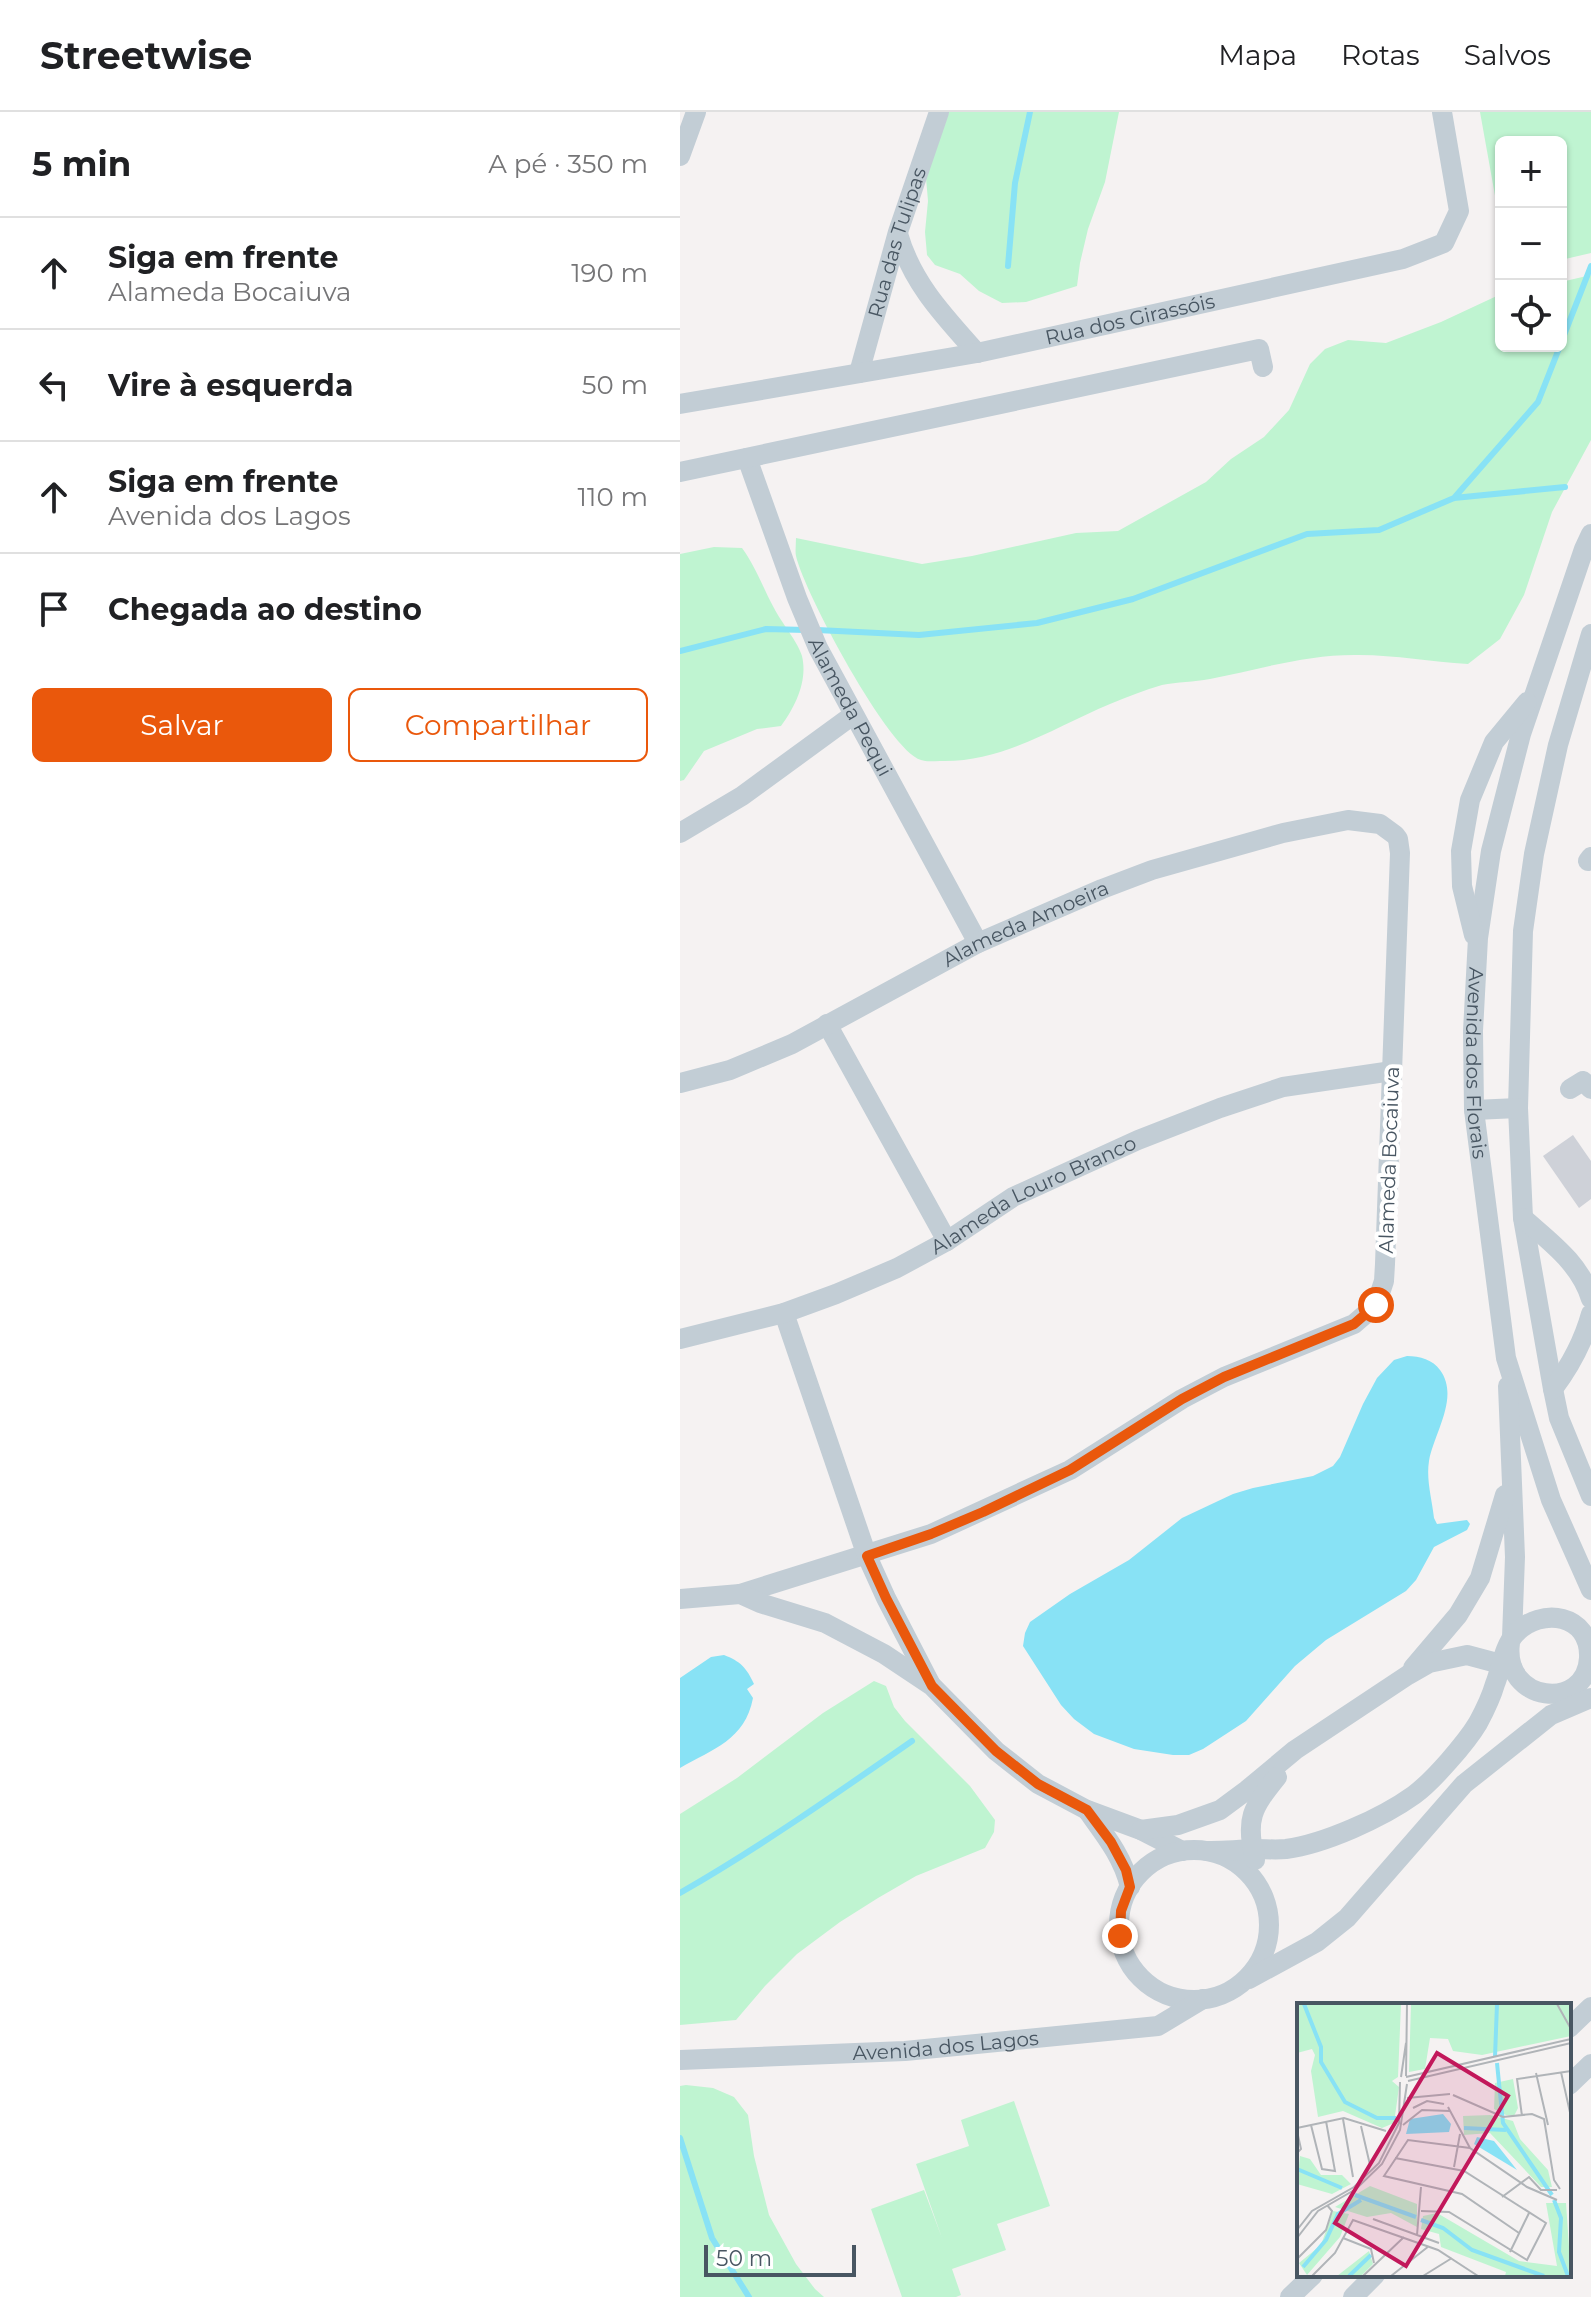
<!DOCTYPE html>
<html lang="pt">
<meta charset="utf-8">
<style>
:root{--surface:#fff;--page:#f2f2f2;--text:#202124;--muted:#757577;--line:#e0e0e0;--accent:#ea580c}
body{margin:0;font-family:Montserrat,sans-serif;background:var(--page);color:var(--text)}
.controls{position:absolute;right:24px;top:24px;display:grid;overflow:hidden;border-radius:12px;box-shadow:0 2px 6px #0004}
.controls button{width:72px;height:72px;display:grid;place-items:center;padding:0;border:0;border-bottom:2px solid var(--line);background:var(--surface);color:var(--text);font:40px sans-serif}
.scale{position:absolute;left:24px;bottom:20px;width:152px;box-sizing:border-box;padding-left:8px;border:4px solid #485662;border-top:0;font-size:22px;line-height:28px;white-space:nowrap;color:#485662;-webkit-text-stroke:6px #fff;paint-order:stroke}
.stop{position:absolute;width:24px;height:24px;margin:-18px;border:6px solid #ea580c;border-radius:50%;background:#fff}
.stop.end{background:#ea580c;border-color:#fff;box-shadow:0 2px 8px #0008}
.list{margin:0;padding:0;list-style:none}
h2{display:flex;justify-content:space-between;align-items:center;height:104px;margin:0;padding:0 32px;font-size:34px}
h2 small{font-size:26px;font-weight:400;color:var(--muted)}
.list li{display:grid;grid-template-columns:52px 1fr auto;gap:24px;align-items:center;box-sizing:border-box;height:112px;padding:0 32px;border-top:2px solid var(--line)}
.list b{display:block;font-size:30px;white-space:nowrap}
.list p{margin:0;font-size:26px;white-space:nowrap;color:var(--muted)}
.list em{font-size:26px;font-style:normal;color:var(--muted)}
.actions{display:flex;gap:16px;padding:24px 32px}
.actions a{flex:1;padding:18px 0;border:2px solid var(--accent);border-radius:12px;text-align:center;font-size:28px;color:var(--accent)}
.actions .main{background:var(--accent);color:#fff}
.icon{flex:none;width:44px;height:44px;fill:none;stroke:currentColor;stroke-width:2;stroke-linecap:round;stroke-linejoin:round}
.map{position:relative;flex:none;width:911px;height:2185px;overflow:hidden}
header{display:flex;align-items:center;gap:48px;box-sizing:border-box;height:112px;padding:0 40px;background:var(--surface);border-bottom:2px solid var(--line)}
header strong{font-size:38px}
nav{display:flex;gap:44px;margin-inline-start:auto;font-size:28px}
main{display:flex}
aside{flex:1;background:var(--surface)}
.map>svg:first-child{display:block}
.green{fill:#bff4d1}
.water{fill:#88e2f5}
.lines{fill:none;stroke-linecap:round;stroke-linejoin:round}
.stream{stroke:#88e2f5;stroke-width:6}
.building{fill:#ced1d8}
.minor{stroke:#c2cdd5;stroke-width:20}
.route{stroke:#ea580c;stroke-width:10}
.labels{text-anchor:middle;stroke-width:8;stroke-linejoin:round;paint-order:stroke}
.street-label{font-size:20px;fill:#485662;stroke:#fff}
.inset-river{fill:none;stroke:#88e2f5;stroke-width:4}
.inset-road{fill:none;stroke:#b0b4b8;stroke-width:2}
.view{fill:#c2185b;fill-opacity:0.15;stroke:#c2185b;stroke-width:4}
.inset-edge{fill:none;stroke:#485662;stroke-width:4}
</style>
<header>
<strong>Streetwise</strong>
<nav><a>Mapa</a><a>Rotas</a><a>Salvos</a></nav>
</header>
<main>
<aside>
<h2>5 min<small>A pé · 350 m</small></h2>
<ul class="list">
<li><svg class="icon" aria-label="ahead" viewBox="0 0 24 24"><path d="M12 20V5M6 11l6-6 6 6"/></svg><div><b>Siga em frente</b><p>Alameda Bocaiuva</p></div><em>190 m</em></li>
<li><svg class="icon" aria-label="left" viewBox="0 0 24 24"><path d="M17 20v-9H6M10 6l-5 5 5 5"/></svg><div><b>Vire à esquerda</b></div><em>50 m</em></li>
<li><svg class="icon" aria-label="ahead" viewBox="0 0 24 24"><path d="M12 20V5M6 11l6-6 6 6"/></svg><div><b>Siga em frente</b><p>Avenida dos Lagos</p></div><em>110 m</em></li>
<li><svg class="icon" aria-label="arrive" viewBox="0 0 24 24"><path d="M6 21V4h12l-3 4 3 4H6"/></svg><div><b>Chegada ao destino</b></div></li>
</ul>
<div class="actions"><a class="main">Salvar</a><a>Compartilhar</a></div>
</aside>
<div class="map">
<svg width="911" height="2185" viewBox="0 0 911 2185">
<rect width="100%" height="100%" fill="#f5f2f2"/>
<path class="green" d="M 269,0 L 439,0 L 425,70 L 408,117 L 400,151 L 397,174 L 346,190 L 322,191 L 299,179 L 280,162 L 255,153 L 247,143 L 245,120 L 248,89 L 246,66 Z
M 800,0 L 911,0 L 911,141 L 881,148 L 881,30 L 821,30 L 821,117 Z
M 911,163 L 911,328 L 872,400 L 844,483 L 820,527 L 788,552 C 751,550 716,543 679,543 C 628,542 580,557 530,567 C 514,570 497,570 482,573 C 465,578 447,585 430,592 C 375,615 322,651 260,649 C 254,649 246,650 241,648 C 209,639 124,480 116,444 C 115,439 116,432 116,426 L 242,452 L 292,444 L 396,421 L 438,419 L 526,370 L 551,347 L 584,325 L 609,298 L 630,252 L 645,237 L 668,228 L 706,231 L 761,210 L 821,182 L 821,234 L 881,234 L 881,170 Z
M 34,435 L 62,436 C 76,455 83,476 94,496 C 101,510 118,530 122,544 C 128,569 115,595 101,614 L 77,617 L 24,639 L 4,668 L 0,669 L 0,442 Z
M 194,1569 L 206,1574 L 214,1595 L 225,1609 L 290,1674 L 315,1708 L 314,1720 L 305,1736 L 236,1764 L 198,1786 L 160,1810 L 117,1842 L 85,1874 L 56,1908 L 0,1913 L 0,1702 L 57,1666 L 143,1601 Z
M 6,1973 L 33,1976 L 54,1985 L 68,2003 L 74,2044 L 89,2103 L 116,2152 L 135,2177 L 144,2185 L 0,2185 L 0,1974 Z
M 334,1989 L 370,2094 L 317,2112 L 326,2138 L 272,2157 L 281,2183 L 276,2185 L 222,2185 L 191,2097 L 244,2078 L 262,2126 L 236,2052 L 289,2034 L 281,2008 Z"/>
<path class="water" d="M 727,1244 C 740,1244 753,1248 760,1258 C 780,1285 754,1321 749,1349 C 746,1368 752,1387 754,1406 L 757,1412 L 787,1408 L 790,1412 L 787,1418 L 754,1435 L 736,1468 L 726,1479 L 646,1528 L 615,1554 L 566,1609 L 523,1637 L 509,1643 L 493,1643 L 454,1637 L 414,1622 L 394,1607 L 381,1593 L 343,1534 L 345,1521 L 350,1510 L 390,1482 L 449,1448 L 502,1406 L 553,1382 L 573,1376 L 633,1364 L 653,1354 L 660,1345 L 683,1292 L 697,1266 L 714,1248 Z
M 44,1543 C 60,1549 67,1556 74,1572 L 67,1577 L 73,1586 C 65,1628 33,1637 0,1656 L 0,1566 L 31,1545 Z"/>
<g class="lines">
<path class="stream" d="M 328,154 L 335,71 L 350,0
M 881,231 L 911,154
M 774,386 L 858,290 L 880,234
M 137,518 L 239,523 L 357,511 L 453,487 L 627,422 L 699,418 L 774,386 L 885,375
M 0,539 L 86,517 L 126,518
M 0,1781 C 80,1735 156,1682 232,1629
M 0,2026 L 32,2126 L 69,2185"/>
</g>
<path class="building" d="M 893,1023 L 911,1049 L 911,1087 L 899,1096 L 863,1044 Z"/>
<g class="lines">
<g class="minor">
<path d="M 0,44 L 16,0"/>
<path d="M 218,122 C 232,171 264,204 297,241"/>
<path id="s1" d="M 179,261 L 218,120 L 259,0"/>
<path id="s2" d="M 0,292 L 297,241 L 723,147 L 764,131 L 779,99 L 762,0"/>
<path id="s3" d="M 67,346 L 117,486 L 138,536 L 298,831"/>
<path d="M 0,360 L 579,237 L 583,255"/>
<path id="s4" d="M 911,422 L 904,437 L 841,622 L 811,739 L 798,826 L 793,919 L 794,998 L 826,1246 L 871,1388 L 911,1478"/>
<path d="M 911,522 L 878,633 L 854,742 L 843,819 L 838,996 L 843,1106 L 873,1277 L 879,1306 L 911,1384"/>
<path d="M 0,721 L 62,684 L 173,603"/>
<path d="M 908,749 L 911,745"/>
<path d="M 794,823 L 782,774 L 781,739 L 790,688 L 814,630 L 847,590"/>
<path d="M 147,912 L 267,1129"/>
<path id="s5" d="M 0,971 L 50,958 L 112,932 L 298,831 L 422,777 L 472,758 L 603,721 L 668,708 L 700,712 L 715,723 L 718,727 L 720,741 L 705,1152 L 704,1169 L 696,1193 L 674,1212 L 544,1265 L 502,1287 L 390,1358 L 251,1422 L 60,1482"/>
<path d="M 890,977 L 903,969 L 911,977"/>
<path d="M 794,998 L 838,996"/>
<path d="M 843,1106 C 870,1130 900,1151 911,1187"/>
<path d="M 104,1201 L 187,1444 L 206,1486 L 250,1571"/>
<path id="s6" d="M 0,1227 L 104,1201 L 156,1182 L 217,1156 L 267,1129 L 333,1085 L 458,1028 L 540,996 L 603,975 L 712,959"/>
<path d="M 828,1274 L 835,1445 L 832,1525"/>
<path d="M 873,1277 C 891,1253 903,1231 911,1202"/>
<path d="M 0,1487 L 60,1482 L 80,1491 L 145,1511 L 204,1542 L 252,1574 L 316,1639 L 358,1672 L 407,1698 L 461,1718 L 502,1739"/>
<path d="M 733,1556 L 778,1503 L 800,1466 L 825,1383"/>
<path d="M 407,1698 C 425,1723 443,1745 450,1775"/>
<path d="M 461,1718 L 498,1713 L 540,1698 L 567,1678 L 615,1638 L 728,1563 L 749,1551 L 787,1543 L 832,1555"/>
<circle cx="514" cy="1813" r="75"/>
<path d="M 527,1739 C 543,1739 559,1738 575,1737 C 585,1737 596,1738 606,1737 C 644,1732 702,1706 734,1683 C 753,1669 786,1631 798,1611 C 805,1598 811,1586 815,1572 C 821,1557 824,1534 835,1522 C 861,1494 911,1502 909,1546 C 906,1600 822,1591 830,1531"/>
<path d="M 575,1748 C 565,1707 572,1696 597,1665"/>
<path d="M 569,1867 L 637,1830 L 667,1806 L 784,1672 L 871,1603 L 911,1586"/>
<path d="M 889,1916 L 911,1895"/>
<path id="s7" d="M 0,1948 L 225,1939 L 478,1914 L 523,1887"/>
<path d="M 889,1973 L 911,1952"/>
<path d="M 610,2185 L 633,2163"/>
<path d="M 673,2185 L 695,2163"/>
</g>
</g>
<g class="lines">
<path class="route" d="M 440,1824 L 441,1799 L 450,1775 L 446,1758 L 431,1730 L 407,1698 L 358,1672 L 316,1639 L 252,1574 L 206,1486 L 187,1444 L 251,1422 L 303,1400 L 390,1358 L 502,1287 L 544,1265 L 674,1212 L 696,1193"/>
</g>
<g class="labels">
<g class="street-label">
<text dy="7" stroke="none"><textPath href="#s1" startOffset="136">Rua das Tulipas</textPath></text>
<text dy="7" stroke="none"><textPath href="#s2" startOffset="458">Rua dos Girassóis</textPath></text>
<text dy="7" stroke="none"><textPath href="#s3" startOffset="270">Alameda Pequi</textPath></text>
<text dy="7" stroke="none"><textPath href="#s5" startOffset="382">Alameda Amoeira</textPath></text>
<text dy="7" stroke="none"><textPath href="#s4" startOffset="546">Avenida dos Florais</textPath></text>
<text transform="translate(709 1048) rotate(-88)" y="7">Alameda Bocaiuva</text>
<text dy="7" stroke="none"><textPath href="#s6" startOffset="384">Alameda Louro Branco</textPath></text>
<text dy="7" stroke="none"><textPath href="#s7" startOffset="266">Avenida dos Lagos</textPath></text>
</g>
</g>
<g transform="translate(617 1891)">
<rect width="274" height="274" fill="#f5f2f2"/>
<path d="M 0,1 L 104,1 L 101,74 L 95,78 L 102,84 L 97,120 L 85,125 L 46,108 L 21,114 L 14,68 L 18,52 L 15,46 L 0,50 ZM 114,1 L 274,1 L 274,33 L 185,52 L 156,48 L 151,36 L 133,35 L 128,66 L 112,69 ZM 216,76 L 221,105 L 217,113 L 209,112 L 197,106 L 198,80 ZM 193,112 L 216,118 L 223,136 L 251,167 L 255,184 L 244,184 L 193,130 L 167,132 L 166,113 ZM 3,153 L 13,156 L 24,172 L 45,172 L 54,181 L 35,191 L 0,181 ZM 73,183 L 120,201 L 120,224 L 94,210 L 70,214 L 38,204 ZM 249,200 L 269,200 L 274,273 L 208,273 L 209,269 L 144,244 L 142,231 L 124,226 L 126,213 L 140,210 L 222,258 L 260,263 ZM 36,208 L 52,211 L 43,234 L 10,272 L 2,260 L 24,242 ZM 72,248 L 76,261 L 64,273 L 40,273 Z" fill="#bff4d1"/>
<path d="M 146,111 L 154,121 L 152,129 L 109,131 L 113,116 ZM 180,134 L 197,138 L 220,167 L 177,141 Z" fill="#88e2f5"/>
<path class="inset-river" d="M 7,1 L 24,44 L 24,59 L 48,99 L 80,115 L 99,115M 198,54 L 200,1M 200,60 L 206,120 L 255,192M 167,125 L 209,127M 0,166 L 45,185M 58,192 L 119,214M 257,197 L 264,215 L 262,249 L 271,273M 124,217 L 146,225 L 175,247 L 247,273M 6,264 L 29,237 L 41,211 L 64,197M 52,273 L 74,252"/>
<path class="inset-road" d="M 260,1 L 274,26M 264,69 L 274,114M 239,70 L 251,122M 109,73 L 110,1M 104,74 L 109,40M 109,74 L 274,36M 111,78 L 274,40M 156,92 L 206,114 L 235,111 L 247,116 L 257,177 L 263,186M 110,95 L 153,91M 151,104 L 173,145 L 230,184 L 260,197M 116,105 L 130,98 L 147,101M 225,113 L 220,76 L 274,68M 46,116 L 56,174M 14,122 L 25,166 L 38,168 L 29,118M 106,122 L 125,107 L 153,108M 64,123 L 73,162M 0,125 L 47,115 L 89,128M 0,128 L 4,146 L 0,150M 173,145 L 111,137 L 87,173 L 165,191 L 222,230M 98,155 L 167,168 L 249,220 L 230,257 L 152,209 L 124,208M 157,164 L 163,131M 205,194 L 232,174 L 244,187 L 260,187M 76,216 L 142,240M 0,227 L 15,208 L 57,184 L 82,160 L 102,120 L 103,79M 120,232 L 124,184M 0,235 L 21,208 L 59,186 L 85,161 L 103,127 L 110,81M 46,235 L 74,246 L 77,260M 213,249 L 232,210M 0,256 L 29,227 L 35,208 L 30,202M 15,273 L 38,250 L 56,217 L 141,247 L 181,273M 66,273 L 107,234M 94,273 L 132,243M 126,273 L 155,255"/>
<path class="view" d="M 140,50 L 211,93 L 109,263 L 38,220 Z"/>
<rect width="274" height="274" class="inset-edge"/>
</g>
</svg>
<div class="controls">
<button>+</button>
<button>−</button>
<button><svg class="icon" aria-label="locate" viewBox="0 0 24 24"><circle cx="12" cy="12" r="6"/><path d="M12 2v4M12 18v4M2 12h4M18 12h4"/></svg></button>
</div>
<div class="scale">50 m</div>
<div class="stop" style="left:696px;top:1193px"></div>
<div class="stop end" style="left:440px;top:1824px"></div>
</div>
</main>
